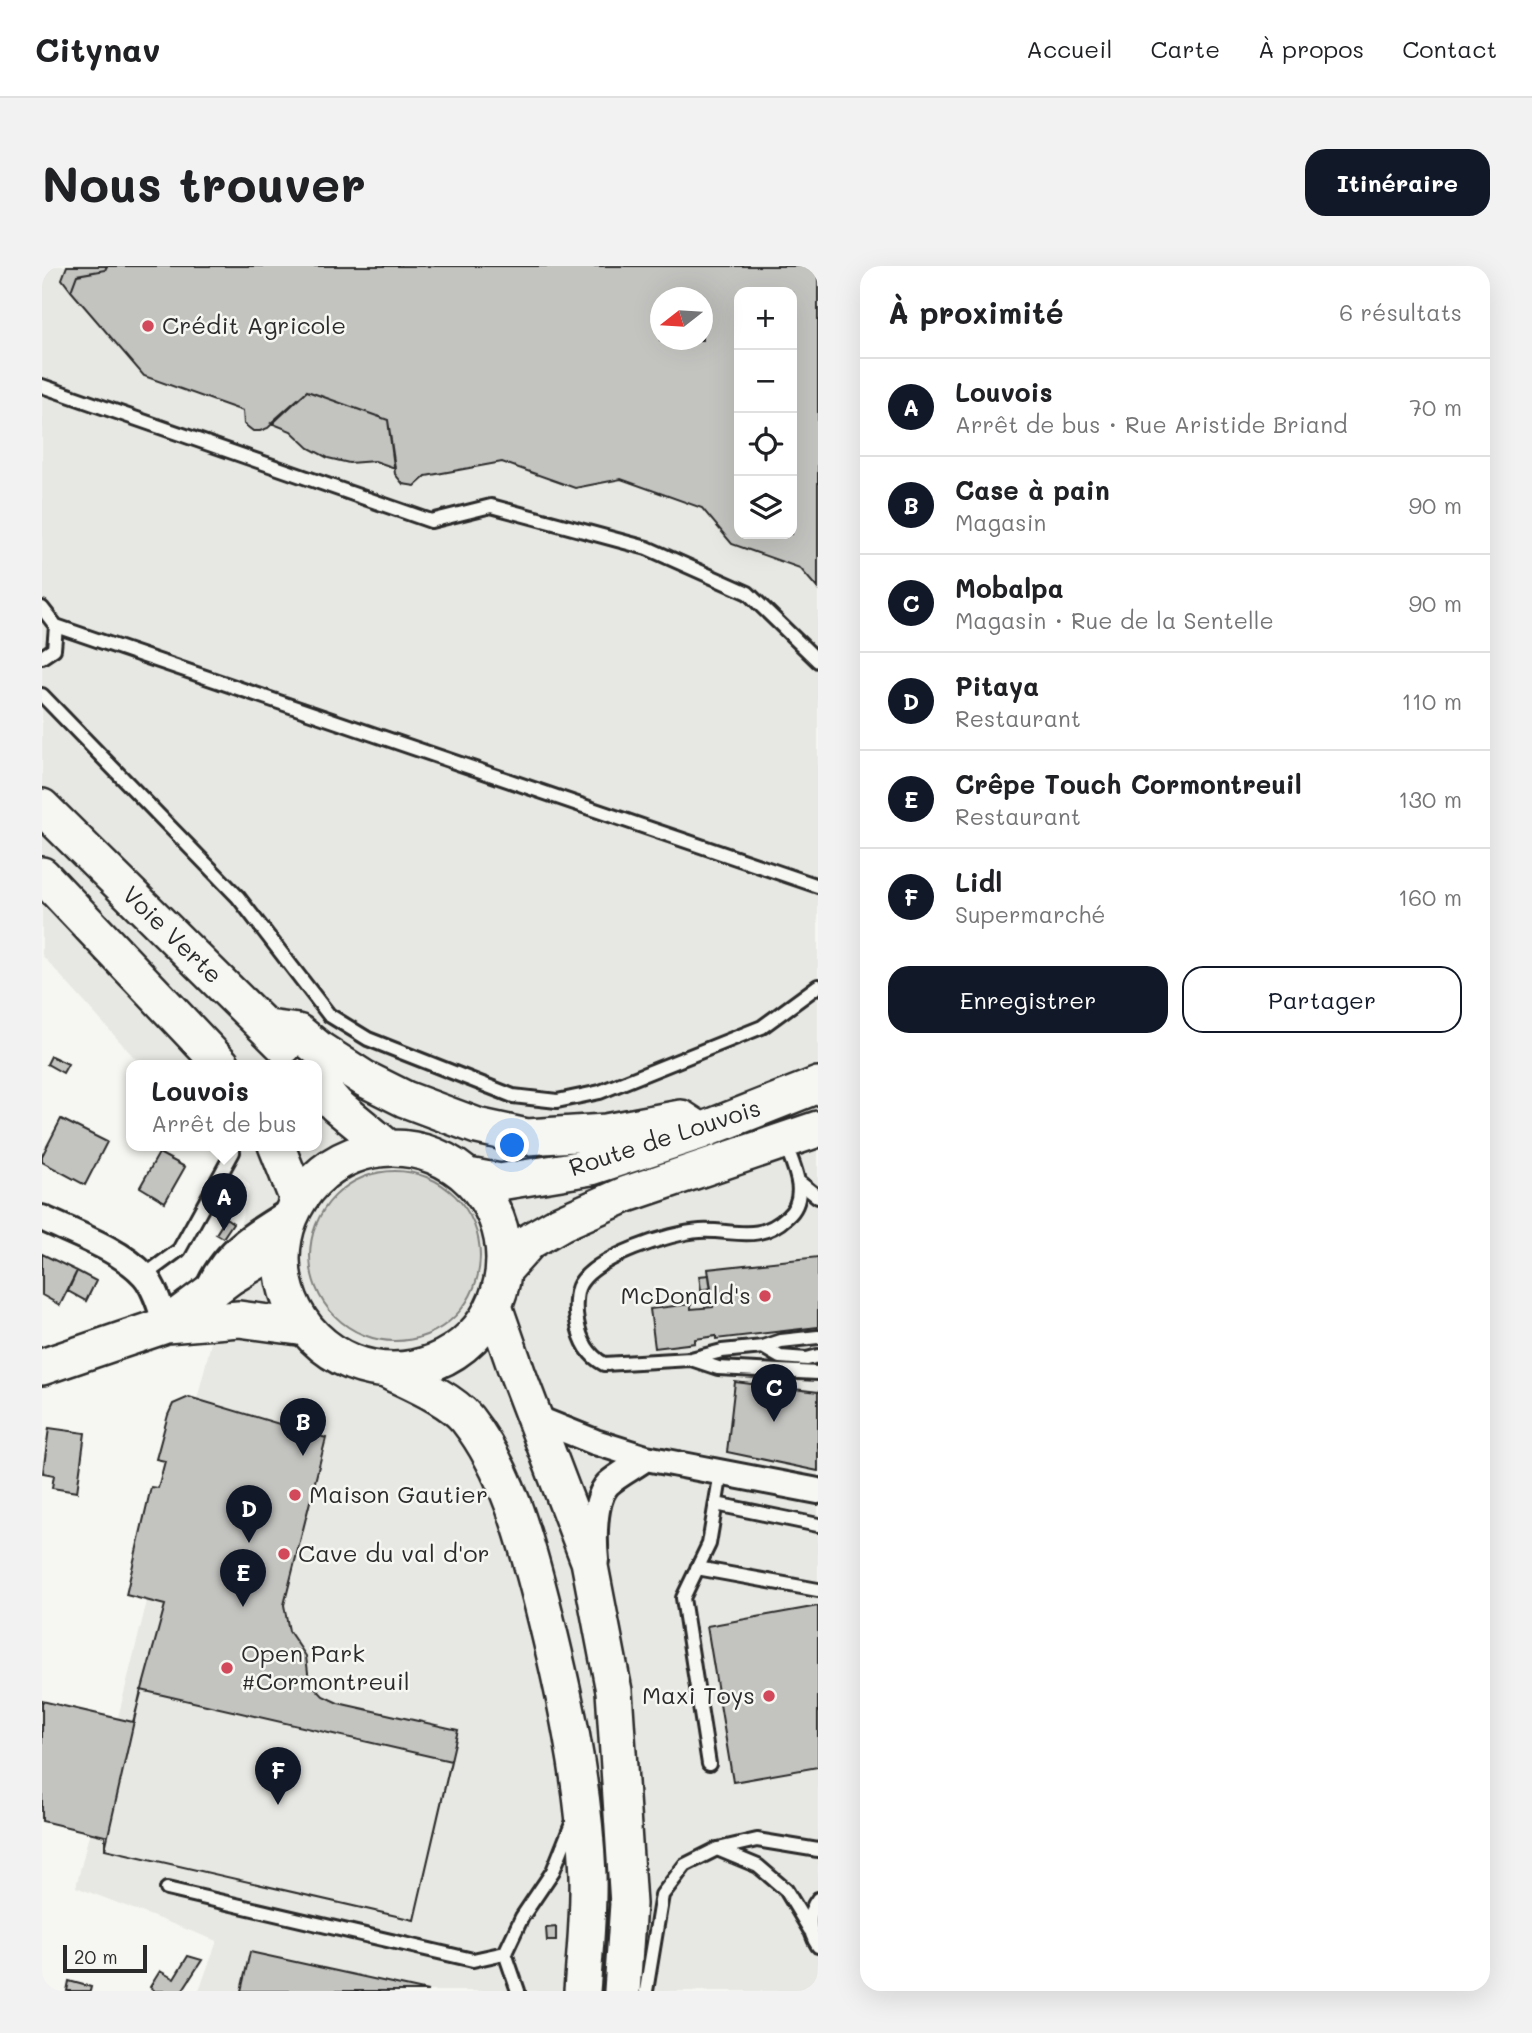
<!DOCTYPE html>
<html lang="fr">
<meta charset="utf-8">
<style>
:root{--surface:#fff;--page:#f2f2f2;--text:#202124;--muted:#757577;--line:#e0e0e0;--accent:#111827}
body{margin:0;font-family:Mali,sans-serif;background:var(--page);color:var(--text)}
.controls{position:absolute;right:21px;top:21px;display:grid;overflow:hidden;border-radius:14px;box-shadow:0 7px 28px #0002}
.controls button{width:63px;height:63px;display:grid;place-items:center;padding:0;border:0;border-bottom:2px solid var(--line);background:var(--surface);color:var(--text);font:35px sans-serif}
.compass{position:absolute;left:608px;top:21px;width:63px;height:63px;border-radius:50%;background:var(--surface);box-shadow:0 7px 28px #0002;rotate:253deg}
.scale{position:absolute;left:21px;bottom:18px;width:84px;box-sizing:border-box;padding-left:7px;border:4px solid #2b2b2b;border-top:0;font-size:19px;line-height:24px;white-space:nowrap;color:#2b2b2b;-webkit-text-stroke:5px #f6f6f2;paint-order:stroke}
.you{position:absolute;left:471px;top:880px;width:24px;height:24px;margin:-18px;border:5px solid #fff;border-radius:50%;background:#1a73e8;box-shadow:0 0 0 10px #1a73e833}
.badge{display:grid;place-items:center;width:46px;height:46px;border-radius:50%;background:var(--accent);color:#fff;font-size:23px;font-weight:700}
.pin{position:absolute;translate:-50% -58px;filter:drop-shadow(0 2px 4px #0008)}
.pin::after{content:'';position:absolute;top:37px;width:24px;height:21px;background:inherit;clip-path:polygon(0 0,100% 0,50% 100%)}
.popup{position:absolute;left:84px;top:794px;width:196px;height:91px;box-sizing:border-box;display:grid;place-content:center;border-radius:14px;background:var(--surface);filter:drop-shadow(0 2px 5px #0005);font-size:23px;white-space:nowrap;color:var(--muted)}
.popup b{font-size:26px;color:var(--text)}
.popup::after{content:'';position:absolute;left:50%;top:100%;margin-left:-14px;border:14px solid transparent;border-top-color:var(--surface)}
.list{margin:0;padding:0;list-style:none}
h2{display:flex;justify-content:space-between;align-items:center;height:91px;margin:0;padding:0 28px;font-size:30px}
h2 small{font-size:23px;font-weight:400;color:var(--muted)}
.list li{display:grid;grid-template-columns:46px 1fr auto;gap:21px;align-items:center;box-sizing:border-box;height:98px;padding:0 28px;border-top:2px solid var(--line)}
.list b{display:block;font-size:26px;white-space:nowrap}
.list p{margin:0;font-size:23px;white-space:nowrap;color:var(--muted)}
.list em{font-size:23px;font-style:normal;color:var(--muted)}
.actions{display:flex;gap:14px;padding:21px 28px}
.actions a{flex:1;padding:16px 0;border:2px solid var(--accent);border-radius:21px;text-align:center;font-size:24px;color:var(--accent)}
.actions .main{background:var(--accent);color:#fff}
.icon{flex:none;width:38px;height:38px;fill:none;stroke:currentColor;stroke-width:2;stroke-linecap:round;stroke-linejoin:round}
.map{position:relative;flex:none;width:776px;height:1725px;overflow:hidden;border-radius:21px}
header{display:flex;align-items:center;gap:42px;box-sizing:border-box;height:98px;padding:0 35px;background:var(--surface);border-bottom:2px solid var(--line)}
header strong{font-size:33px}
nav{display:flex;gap:38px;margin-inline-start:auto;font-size:24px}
.intro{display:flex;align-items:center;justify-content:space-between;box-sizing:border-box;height:168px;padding:0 42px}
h1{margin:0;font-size:49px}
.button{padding:18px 32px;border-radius:21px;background:var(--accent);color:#fff;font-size:24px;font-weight:700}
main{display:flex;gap:42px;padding:0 42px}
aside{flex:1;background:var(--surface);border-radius:21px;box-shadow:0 7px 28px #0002}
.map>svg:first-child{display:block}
.built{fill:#e7e7e3;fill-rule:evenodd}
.green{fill:#d9d9d5;stroke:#828280;stroke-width:2}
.building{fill:#c3c3c0;stroke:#2b2b2b;stroke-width:2;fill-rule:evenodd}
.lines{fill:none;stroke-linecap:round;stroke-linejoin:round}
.lane-casing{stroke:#2b2b2b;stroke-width:18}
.street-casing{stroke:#2b2b2b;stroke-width:30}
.secondary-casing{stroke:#2b2b2b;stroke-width:40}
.lane{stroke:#f6f6f2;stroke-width:12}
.street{stroke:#f6f6f2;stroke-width:24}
.secondary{stroke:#f6f6f2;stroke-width:35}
.poi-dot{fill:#d1495b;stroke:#f6f6f2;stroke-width:2.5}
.labels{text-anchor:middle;stroke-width:5;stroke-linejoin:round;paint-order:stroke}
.poi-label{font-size:24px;fill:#2b2b2b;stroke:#f6f6f2;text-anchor:start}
.street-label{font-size:24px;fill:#2b2b2b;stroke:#f6f6f2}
</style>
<header>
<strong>Citynav</strong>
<nav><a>Accueil</a><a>Carte</a><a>À propos</a><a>Contact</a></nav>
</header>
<div class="intro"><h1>Nous trouver</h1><a class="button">Itinéraire</a></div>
<main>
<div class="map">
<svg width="776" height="1725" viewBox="0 0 776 1725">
<rect width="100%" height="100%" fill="#f6f6f2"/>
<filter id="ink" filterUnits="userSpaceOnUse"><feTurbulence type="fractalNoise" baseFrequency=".0143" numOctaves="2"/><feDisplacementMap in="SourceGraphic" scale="14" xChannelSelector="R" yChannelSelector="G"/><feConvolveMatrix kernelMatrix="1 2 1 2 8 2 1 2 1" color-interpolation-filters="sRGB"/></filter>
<g filter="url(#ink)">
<path class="built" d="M 0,0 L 776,0 L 776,1725 L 157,1725 L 175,1675 L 34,1621 L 208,920 L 171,879 L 275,879 L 275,799 L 99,799 L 0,689 ZM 697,26 L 750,26 L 750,268 L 697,268 ZM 618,32 L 660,32 L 660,74 L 618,74 Z"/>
<path class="green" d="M268 990a85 85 0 1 1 170 0a85 85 0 1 1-170 0Z"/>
<path class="building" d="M 25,0 L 65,0 L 63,4 L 35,9 L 29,25 L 20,13 Z
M 65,0 L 776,0 L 776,323 L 758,302 L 690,278 L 660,242 L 579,213 L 533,222 L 460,196 L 384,210 L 373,220 L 361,218 L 353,208 L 346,154 L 265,125 L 226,162 L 218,165 L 211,165 L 202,158 L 201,145 L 102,110 L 29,25 L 35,9 L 63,4 ZM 697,26 L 750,26 L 750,268 L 697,268 ZM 618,32 L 660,32 L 660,74 L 618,74 Z
M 265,125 L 346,154 L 353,202 L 333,195 L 307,197 L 286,192 L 267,182 L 249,165 L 229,157 Z
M 9,790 L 26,798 L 21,807 L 5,798 Z
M 19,853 L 65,876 L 43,919 L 0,896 L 0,890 Z
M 117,887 L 143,901 L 123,936 L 98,921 Z
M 184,952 L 191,957 L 181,972 L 174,968 Z
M 0,988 L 35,1005 L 18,1039 L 0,1029 Z
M 776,991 L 776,1061 L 674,1073 L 674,1070 L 653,1073 L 653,1077 L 613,1082 L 608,1043 L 649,1038 L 649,1043 L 671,1041 L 666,1003 Z
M 35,1005 L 54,1015 L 44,1035 L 26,1025 Z
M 667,1009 L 669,1022 L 659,1024 L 657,1010 Z
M 693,1116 L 776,1126 L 776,1205 L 685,1186 Z
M 147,1131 L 284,1172 L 242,1339 L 247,1365 L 264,1390 L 267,1415 L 281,1430 L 296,1437 L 416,1464 L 372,1654 L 63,1583 L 63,1570 L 0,1555 L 0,1435 L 91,1456 L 123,1339 L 84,1329 L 109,1221 L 116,1222 L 123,1195 L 114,1193 L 126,1149 L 131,1138 Z
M 7,1162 L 43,1167 L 35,1226 L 10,1222 L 12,1209 L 1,1207 Z
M 776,1340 L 776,1501 L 691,1516 L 665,1360 Z
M 99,1424 L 409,1495 L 372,1654 L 63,1583 Z
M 514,1661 L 514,1675 L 505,1675 L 504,1662 Z
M 208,1686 L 386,1725 L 199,1725 Z
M 146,1690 L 160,1694 L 140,1725 L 113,1725 L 108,1721 L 118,1705 L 132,1713 Z
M 27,1715 L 49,1721 L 48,1725 L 25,1725 Z"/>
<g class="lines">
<defs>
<path id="lane" d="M 0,120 L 389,255 L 449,240 L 605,282 L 706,327 L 776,395
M 0,342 L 14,360 L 12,383 L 0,391
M 14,360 L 776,620
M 0,429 L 196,631 L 287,749 L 326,773 L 471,830 L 515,835 L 558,826 L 720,761 L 776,720
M 743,877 C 752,901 768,931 745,951 C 716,978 691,963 658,965 C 627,967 554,991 538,1018 C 533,1026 533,1045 535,1055 C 538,1073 545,1089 562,1098 L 649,1093 L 676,1102 L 776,1107
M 757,916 L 776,931
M 103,1009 L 137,984 L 191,886
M 721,1081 L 739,1075 L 776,1071
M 649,1093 L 680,1085 L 721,1081 L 738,1091 L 765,1093 L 776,1090
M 674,1238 L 776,1259
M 655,1302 L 776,1324
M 667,1498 L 641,1332 L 667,1278 L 679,1206
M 676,1583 L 715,1574 L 776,1584
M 125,1623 L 431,1694 L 463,1687
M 776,1633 C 765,1647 766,1665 776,1680
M 476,1725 L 463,1687 L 480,1651 L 511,1605 L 531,1555
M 604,1725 L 620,1629 L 643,1599 L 675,1583 L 716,1600 L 744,1624 L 768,1664"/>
<path id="street" d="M 0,952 C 31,967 78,983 102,1009 C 113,1021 119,1043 124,1059
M 167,1020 C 184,983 216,964 250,944
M 491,1151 L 553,1176 L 604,1192 L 776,1225
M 554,1294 C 552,1274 551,1234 566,1218 C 577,1208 592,1201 604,1192"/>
<path id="secondary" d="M 0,541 L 242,780
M 0,609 L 180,799
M 226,762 L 256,766 L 278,784 L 323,813 L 363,833 L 435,860 L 485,871 L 564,866 L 639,852 L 659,865
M 275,817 L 294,839 L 345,881
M 234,879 L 256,934
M240 993a111 111 0 1 1 222 0a111 111 0 1 1-222 0Z
M 426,910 L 458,916 L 549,901 L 659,865 L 776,819
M 462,1004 L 488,975 L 519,957 L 585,928 L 776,863
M 452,1040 L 476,1109 L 547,1295 L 572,1425 L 586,1638 L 580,1725
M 124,1059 L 188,1011 L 240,980
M 0,1101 L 124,1059 L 197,1053 L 264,1062
M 344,1104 C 368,1116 408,1132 425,1153 C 465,1204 483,1271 499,1333 C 522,1424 542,1515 546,1609 C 547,1648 543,1686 540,1725"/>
</defs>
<use href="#lane" class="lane-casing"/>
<use href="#street" class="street-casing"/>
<use href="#secondary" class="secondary-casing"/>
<use href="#lane" class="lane"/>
<use href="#street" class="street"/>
<use href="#secondary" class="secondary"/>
</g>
</g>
<g class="poi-dot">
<circle cx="106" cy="60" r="7"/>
<circle cx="723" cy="1030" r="7"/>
<circle cx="253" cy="1229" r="7"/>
<circle cx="242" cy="1288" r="7"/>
<circle cx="185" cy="1402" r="7"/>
<circle cx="727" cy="1430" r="7"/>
</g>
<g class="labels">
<g class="poi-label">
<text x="120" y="68">Crédit Agricole</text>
<text x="709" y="1038" text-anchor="end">McDonald's</text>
<text x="267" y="1237">Maison Gautier</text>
<text x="256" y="1296">Cave du val d'or</text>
<text x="199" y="1396">Open Park<tspan x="199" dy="28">#Cormontreuil</tspan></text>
<text x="713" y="1438" text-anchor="end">Maxi Toys</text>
</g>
<g class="street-label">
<text transform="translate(130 669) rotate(44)" y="8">Voie Verte</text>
<text transform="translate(623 872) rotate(-18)" y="8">Route de Louvois</text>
</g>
</g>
</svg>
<div class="controls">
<button>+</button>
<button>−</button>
<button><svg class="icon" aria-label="locate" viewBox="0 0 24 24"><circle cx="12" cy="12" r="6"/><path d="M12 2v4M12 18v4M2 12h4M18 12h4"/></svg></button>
<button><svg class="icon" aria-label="layers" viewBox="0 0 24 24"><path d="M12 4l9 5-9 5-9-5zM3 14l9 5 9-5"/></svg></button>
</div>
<svg class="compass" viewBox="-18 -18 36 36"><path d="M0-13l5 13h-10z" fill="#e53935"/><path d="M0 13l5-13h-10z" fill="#757577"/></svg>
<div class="scale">20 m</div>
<div class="you"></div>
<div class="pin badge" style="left:182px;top:965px">A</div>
<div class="popup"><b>Louvois</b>Arrêt de bus</div>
<div class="pin badge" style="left:261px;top:1190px">B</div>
<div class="pin badge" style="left:732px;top:1156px">C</div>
<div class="pin badge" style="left:207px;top:1277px">D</div>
<div class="pin badge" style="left:201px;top:1341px">E</div>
<div class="pin badge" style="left:236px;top:1539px">F</div>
</div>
<aside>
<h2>À proximité<small>6 résultats</small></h2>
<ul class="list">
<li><span class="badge">A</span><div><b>Louvois</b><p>Arrêt de bus · Rue Aristide Briand</p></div><em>70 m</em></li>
<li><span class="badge">B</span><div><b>Case à pain</b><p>Magasin</p></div><em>90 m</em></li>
<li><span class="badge">C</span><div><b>Mobalpa</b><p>Magasin · Rue de la Sentelle</p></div><em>90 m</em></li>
<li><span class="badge">D</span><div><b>Pitaya</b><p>Restaurant</p></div><em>110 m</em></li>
<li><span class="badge">E</span><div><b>Crêpe Touch Cormontreuil</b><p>Restaurant</p></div><em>130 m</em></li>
<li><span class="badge">F</span><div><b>Lidl</b><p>Supermarché</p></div><em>160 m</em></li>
</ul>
<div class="actions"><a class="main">Enregistrer</a><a>Partager</a></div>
</aside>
</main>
